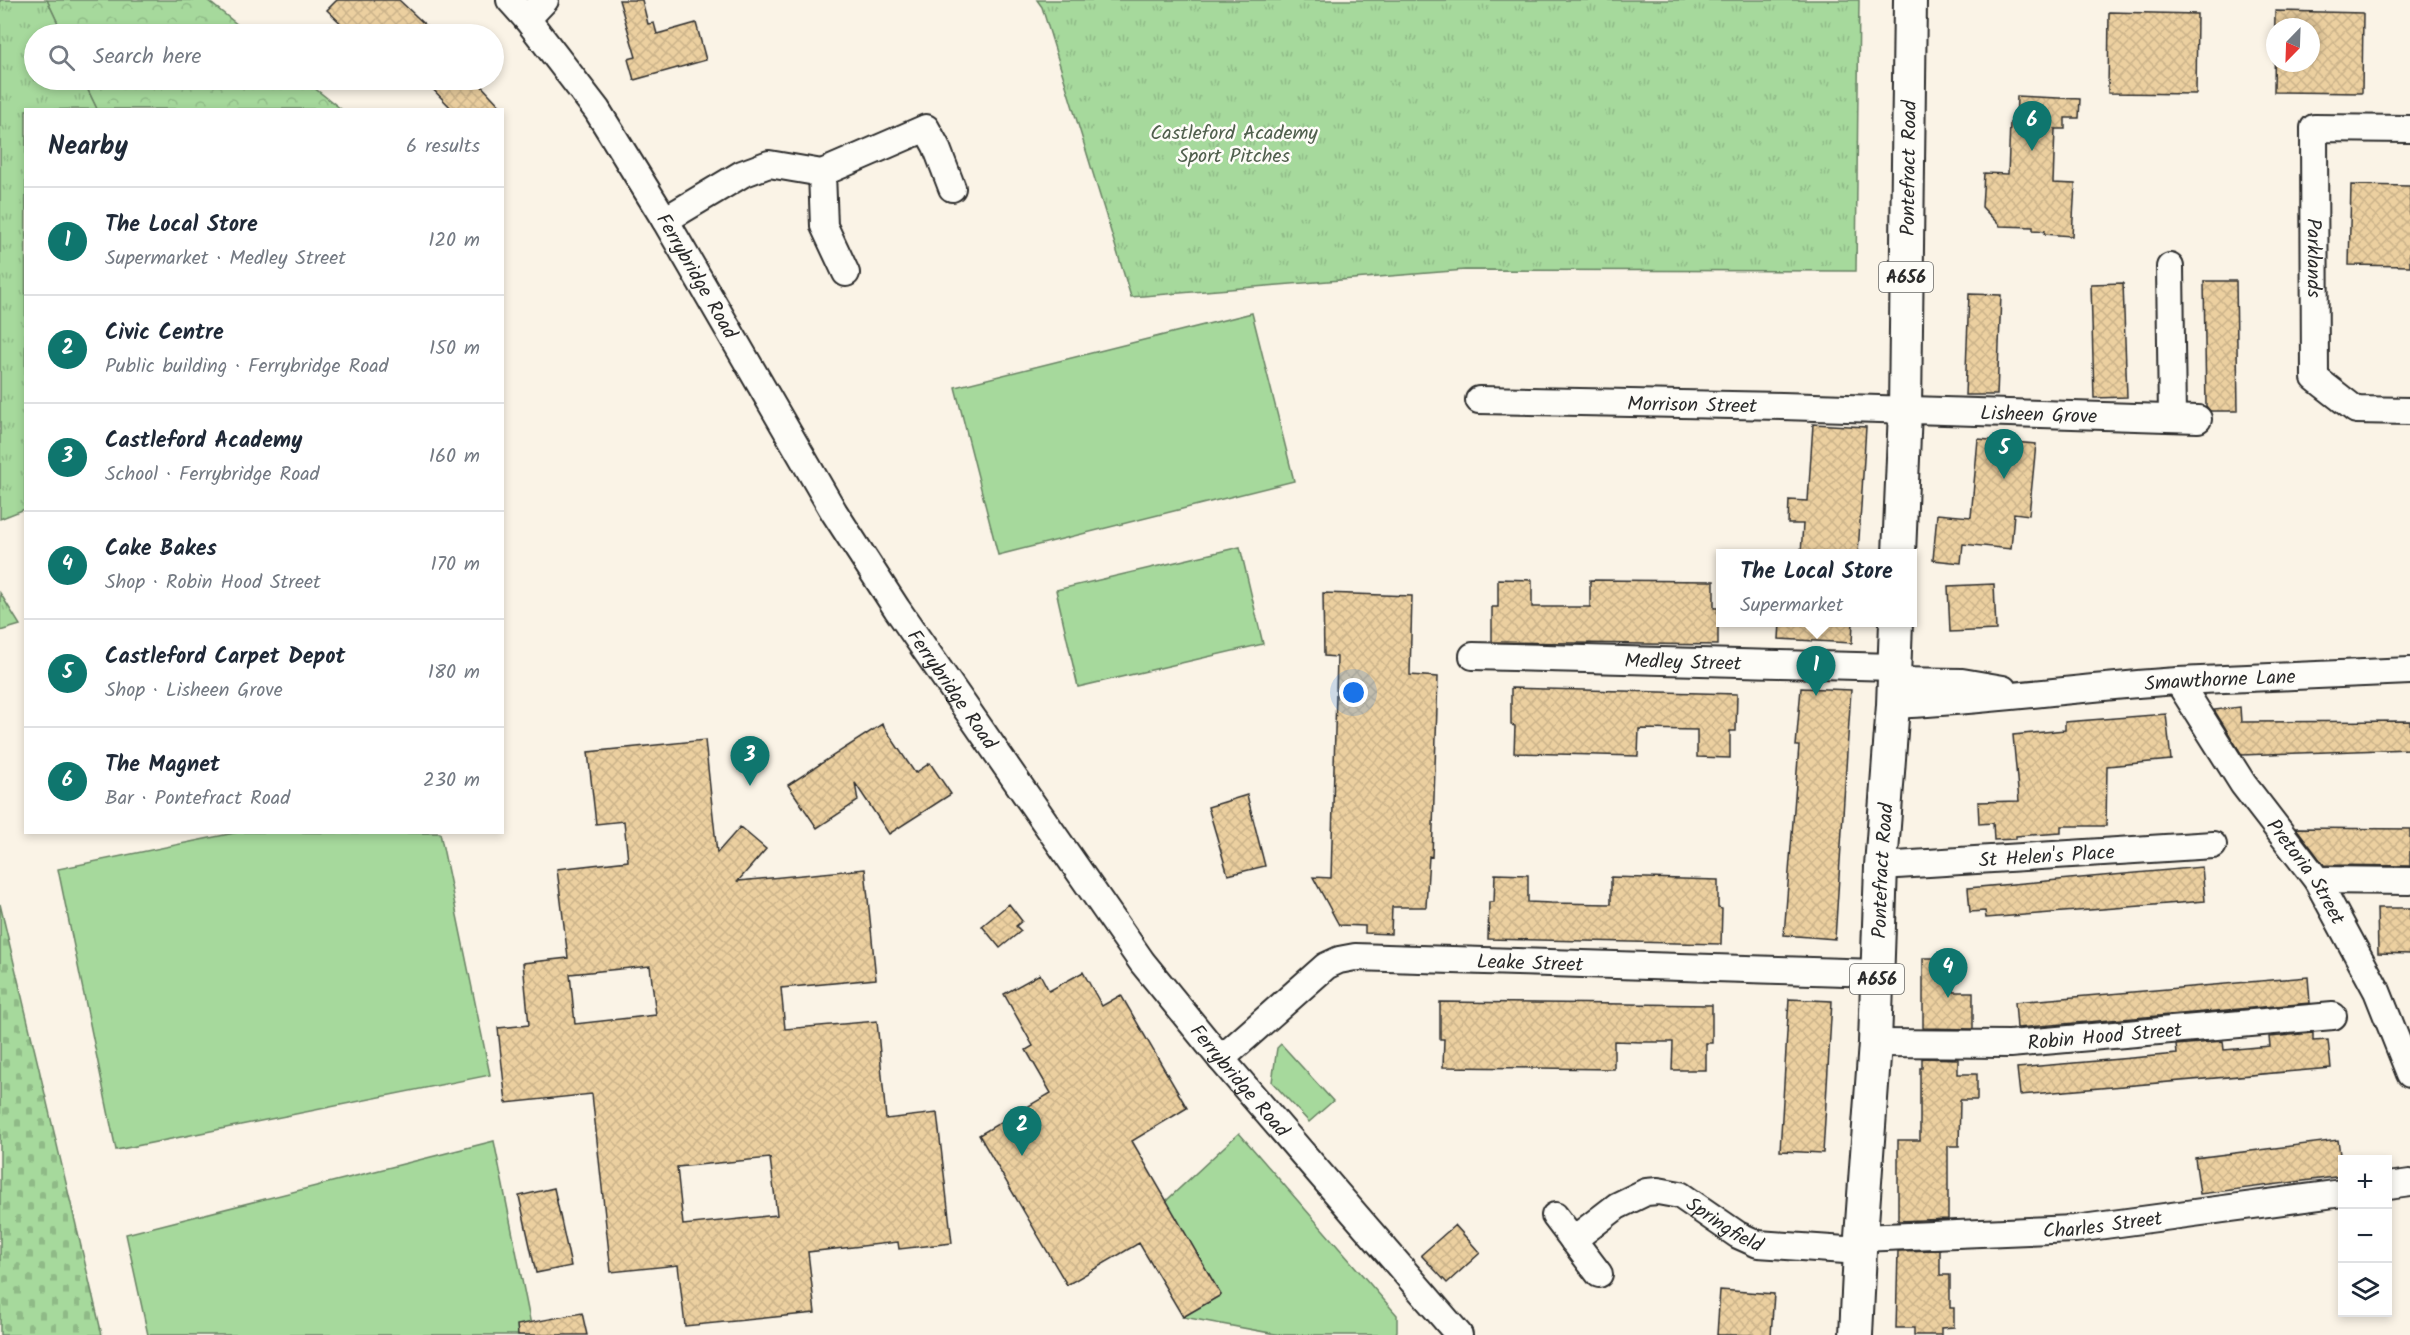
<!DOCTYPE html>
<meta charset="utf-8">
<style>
:root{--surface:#fff;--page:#f6f6f7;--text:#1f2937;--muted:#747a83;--line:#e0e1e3;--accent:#0f766e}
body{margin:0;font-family:Kalam,sans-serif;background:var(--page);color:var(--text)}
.controls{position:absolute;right:18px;bottom:18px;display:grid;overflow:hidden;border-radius:0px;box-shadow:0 3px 9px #0003}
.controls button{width:54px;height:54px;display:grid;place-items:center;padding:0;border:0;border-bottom:2px solid var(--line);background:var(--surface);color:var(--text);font:30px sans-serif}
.compass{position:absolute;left:2266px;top:18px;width:54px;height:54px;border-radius:50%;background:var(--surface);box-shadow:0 3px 9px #0003;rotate:203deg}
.you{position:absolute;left:1354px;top:693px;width:21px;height:21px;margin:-15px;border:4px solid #fff;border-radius:50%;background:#1a73e8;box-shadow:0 0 0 9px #1a73e833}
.badge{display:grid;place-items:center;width:39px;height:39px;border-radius:50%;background:var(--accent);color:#fff;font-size:20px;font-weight:700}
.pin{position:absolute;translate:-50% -50px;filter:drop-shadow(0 2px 3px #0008)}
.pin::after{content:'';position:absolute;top:32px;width:21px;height:18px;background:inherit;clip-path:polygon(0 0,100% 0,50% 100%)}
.popup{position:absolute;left:1716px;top:549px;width:201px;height:78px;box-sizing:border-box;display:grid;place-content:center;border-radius:0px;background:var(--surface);filter:drop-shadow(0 2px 4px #0005);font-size:20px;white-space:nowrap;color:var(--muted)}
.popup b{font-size:22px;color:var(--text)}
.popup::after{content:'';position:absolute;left:50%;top:100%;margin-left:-12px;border:12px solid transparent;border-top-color:var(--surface)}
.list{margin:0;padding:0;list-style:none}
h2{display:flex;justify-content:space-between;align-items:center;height:78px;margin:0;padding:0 24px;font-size:26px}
h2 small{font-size:20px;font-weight:400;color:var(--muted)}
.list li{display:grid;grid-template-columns:39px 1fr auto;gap:18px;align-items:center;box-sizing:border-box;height:108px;padding:0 24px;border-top:2px solid var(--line)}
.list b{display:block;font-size:22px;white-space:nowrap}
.list p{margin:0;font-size:20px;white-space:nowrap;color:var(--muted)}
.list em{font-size:20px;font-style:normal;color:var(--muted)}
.icon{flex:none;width:33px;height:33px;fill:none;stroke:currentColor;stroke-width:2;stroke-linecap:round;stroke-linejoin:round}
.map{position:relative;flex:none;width:2410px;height:1335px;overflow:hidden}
.search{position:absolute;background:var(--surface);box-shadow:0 3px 9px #0003;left:24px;top:24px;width:480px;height:66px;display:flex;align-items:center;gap:15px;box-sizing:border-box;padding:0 21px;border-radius:33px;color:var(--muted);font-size:22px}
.panel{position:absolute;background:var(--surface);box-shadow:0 3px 9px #0003;left:24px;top:108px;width:480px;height:726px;border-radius:0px}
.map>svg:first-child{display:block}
.green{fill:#a6d99c;stroke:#688264;stroke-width:1.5}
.forest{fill:url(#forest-crowns);stroke:#688264;stroke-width:1.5}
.cemetery{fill:url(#cemetery-stones);stroke:#688264;stroke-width:1.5}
.park{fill:url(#park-tufts);stroke:#688264;stroke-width:1.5}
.building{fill:url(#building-cross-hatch);stroke:#2b2b2b;stroke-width:1.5;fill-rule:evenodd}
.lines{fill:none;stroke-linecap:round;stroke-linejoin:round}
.minor-casing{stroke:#2b2b2b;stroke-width:30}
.major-casing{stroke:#2b2b2b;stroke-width:36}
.minor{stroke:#fdfcf7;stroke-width:26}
.major{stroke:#fdfcf7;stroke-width:32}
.labels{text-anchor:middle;stroke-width:5;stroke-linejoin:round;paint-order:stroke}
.shield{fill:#fdfcf7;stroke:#6a6a68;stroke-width:1.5}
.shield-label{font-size:18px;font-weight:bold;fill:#2b2b2b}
.park-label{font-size:20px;fill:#505f4d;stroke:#fdfcf7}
.street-label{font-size:20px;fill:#2b2b2b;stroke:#fdfcf7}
</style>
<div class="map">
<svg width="2410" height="1335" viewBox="0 0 2410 1335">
<defs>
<pattern id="forest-crowns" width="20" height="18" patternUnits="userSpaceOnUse" patternTransform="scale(1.5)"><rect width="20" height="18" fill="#a6d99c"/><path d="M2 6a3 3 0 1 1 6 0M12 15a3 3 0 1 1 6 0" fill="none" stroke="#8fba87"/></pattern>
<pattern id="cemetery-stones" width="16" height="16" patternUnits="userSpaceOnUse" patternTransform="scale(1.5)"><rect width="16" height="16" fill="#a6d99c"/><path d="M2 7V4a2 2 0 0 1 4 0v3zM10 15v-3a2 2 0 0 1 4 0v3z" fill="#8fba87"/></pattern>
<pattern id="park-tufts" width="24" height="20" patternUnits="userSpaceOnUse" patternTransform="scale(1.5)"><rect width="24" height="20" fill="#a6d99c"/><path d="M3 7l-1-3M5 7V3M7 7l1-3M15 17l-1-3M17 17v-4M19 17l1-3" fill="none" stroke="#8fba87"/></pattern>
<pattern id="building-cross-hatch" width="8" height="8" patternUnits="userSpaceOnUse" patternTransform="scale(1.5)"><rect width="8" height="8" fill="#ecd0a0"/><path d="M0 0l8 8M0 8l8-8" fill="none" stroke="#cbb38a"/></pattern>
</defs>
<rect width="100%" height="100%" fill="#faf3e6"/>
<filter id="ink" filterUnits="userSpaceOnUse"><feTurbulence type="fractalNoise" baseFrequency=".0167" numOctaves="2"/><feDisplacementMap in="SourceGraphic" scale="12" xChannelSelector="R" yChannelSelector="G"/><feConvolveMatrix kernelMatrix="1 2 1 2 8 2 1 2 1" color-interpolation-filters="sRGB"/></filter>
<g filter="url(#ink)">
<path class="green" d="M 1252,313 L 1294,481 L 998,555 L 955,387 Z
M 1240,547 L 1263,644 L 1078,687 L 1056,590 Z
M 239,832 L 440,833 L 490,1075 L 116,1150 L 58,869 Z
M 1281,1044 L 1333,1101 L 1309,1122 L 1272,1082 L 1277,1048 Z
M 1239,1133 L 1397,1315 L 1397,1331 L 1395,1335 L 1281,1335 L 1183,1317 L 1221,1295 L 1166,1201 Z
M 494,1141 L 533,1335 L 148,1335 L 126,1234 Z"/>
<path class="forest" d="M 47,0 L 207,0 L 249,34 L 63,34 Z
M 83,80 L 304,80 L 341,109 L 97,109 Z"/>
<path class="cemetery" d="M 0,904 L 102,1335 L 0,1335 Z"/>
<path class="park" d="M 0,0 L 47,0 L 63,34 L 34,34 L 34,80 L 83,80 L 97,109 L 26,110 L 25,509 L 0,519 Z
M 1037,0 L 1859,0 L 1856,271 L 1465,270 L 1131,297 L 1042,7 Z
M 0,593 L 20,625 L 0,631 Z"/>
<path class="building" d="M 337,0 L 399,0 L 435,34 L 352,34 L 327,10 Z
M 619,0 L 642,0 L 648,24 L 654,23 L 657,34 L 696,23 L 706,60 L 634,80 L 628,59 L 636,57 Z
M 2275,11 L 2363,13 L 2362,93 L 2274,92 ZM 2275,27 L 2311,27 L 2311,63 L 2275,63 Z
M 2109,12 L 2197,14 L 2196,94 L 2108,93 Z
M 424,80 L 476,80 L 504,110 L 453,110 Z
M 2017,96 L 2080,99 L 2079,118 L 2065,118 L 2065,129 L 2055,129 L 2053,183 L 2075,184 L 2072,236 L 2044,234 L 2045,231 L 2033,230 L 2033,227 L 2000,226 L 1982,207 L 1984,173 L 2008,174 L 2010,123 L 2016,124 Z
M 2351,185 L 2410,186 L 2410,266 L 2349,265 Z
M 2204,281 L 2236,281 L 2238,411 L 2210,411 L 2206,406 Z
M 2123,283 L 2127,397 L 2094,398 L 2091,284 Z
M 1969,294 L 2001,295 L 1997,395 L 1965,395 Z
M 1813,424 L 1866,427 L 1858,554 L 1801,554 L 1803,524 L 1788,524 L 1789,500 L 1808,501 Z
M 1978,439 L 2036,444 L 2029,515 L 2014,513 L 2011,549 L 1963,544 L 1961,563 L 1933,560 L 1937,514 L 1971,517 Z
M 1498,579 L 1532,580 L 1532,607 L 1590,607 L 1590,580 L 1714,581 L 1714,608 L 1718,608 L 1718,645 L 1492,642 L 1492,607 L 1498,607 Z
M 1994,584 L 1996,630 L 1950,632 L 1948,586 Z
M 1323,593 L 1412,596 L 1410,675 L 1438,677 L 1432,857 L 1429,856 L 1426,907 L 1392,907 L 1391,934 L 1365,933 L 1365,926 L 1339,925 L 1313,877 L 1331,878 L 1337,657 L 1324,656 Z
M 1780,622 L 1853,622 L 1852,643 L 1779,639 Z
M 1511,688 L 1737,694 L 1736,731 L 1730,731 L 1730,758 L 1697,757 L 1697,730 L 1639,729 L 1638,756 L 1514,753 L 1515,726 L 1511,725 Z
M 1801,688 L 1851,690 L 1835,939 L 1784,935 L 1799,746 L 1796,746 Z
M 2240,707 L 2241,722 L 2410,721 L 2410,749 L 2242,755 L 2214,710 Z
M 2166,714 L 2171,760 L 2107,766 L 2106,826 L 2061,826 L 2061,833 L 2016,836 L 2016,839 L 1994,840 L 1993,823 L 1979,824 L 1978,802 L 2019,801 L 2013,735 L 2065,730 L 2065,722 Z
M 882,724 L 915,773 L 930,763 L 951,794 L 889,834 L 855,783 L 858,801 L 817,828 L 788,785 Z
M 705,740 L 717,853 L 740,827 L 766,849 L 738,881 L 865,869 L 876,979 L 781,988 L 785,1029 L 877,1021 L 886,1119 L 937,1113 L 952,1243 L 899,1249 L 898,1242 L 808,1252 L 815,1313 L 685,1326 L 678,1265 L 611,1272 L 592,1094 L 506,1103 L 498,1028 L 529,1025 L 523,963 L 568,958 L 557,869 L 628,861 L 624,821 L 596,824 L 588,752 ZM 650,966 L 656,1015 L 575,1024 L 570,974 ZM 770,1158 L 777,1215 L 683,1225 L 677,1167 Z
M 1247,795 L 1265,866 L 1228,875 L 1208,807 Z
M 2296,828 L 2410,829 L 2410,866 L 2324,865 Z
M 2202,867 L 2205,901 L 1986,918 L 1985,911 L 1970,912 L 1968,888 Z
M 1495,874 L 1528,875 L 1528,902 L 1551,903 L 1611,904 L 1611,877 L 1718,880 L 1718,908 L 1722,909 L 1721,944 L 1488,939 L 1489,902 L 1494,902 Z
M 1009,904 L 1022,921 L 1016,926 L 1021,931 L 1000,948 L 982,926 Z
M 2377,908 L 2410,908 L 2410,954 L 2378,953 Z
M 1923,958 L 1954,958 L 1954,992 L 1973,992 L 1973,1029 L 1923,1028 Z
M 1083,972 L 1102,1006 L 1121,995 L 1187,1108 L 1132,1141 L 1221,1295 L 1183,1317 L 1139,1243 L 1067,1285 L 979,1135 L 1051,1093 L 1026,1050 L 1033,1046 L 1004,994 L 1040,974 L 1049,991 Z
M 2308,977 L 2310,1003 L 2017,1028 L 2015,1002 Z
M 1789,999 L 1832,1001 L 1823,1153 L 1780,1151 Z
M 1440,1002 L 1712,1005 L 1712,1043 L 1706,1043 L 1706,1070 L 1672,1070 L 1673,1042 L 1643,1042 L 1614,1041 L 1614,1069 L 1443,1067 L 1444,1039 L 1440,1039 Z
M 2313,1033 L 2313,1041 L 2328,1040 L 2331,1068 L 2020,1095 L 2017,1068 L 2177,1054 L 2176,1045 L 2223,1041 L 2224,1050 L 2270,1046 L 2269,1037 Z
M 1922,1058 L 1958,1059 L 1958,1074 L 1977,1074 L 1977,1100 L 1960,1100 L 1959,1146 L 1948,1146 L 1948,1219 L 1898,1221 L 1898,1140 L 1920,1140 L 1920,1068 L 1922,1068 Z
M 2338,1140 L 2343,1176 L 2200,1194 L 2195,1158 Z
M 554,1188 L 571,1266 L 536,1273 L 519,1196 Z
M 1455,1225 L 1480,1253 L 1447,1283 L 1421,1255 Z
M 1940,1250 L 1940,1275 L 1950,1275 L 1950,1308 L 1954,1308 L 1954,1327 L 1941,1328 L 1941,1335 L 1914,1335 L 1914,1328 L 1896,1328 L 1898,1251 Z
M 1720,1290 L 1774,1294 L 1771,1335 L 1717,1335 Z
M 582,1313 L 587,1335 L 518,1335 L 517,1325 Z"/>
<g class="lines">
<defs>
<g id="minor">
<path id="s1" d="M 510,0 L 527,19 L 597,110 L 665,220 L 834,512 L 897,609 L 1142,962 L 1221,1059 L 1459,1335"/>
<path d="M 527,19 L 545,0"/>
<path id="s2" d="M 2410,129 L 2314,128 L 2315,378 L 2356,410 L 2410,411"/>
<path d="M 822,173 L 824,226 L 846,273"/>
<path d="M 665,220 L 742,174 L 769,164 L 822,173 L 926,128 L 936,146 L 952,188"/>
<path d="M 2170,267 L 2172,418"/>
<path id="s3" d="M 1479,400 L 1782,406 L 2198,419"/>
<path id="s4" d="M 1473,656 L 1894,667"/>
<path d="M 1893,681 L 1962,682 L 2003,689"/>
<path id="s5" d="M 2178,681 L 2243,784 L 2317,880 L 2377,991 L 2410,1074"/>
<path id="s6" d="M 1893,705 C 1988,701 2083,687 2178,681 C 2255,677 2333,675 2410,671"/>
<path id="s7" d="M 1881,866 L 2213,845"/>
<path d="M 2317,880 L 2410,881"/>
<path id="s8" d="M 1875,1043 L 2010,1044 L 2333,1016"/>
<path id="s9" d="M 1221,1059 L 1326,966 L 1339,960 L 1355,957 L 1878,973"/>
<path d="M 2388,1186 L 2410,1183"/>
<path d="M 1555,1216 L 1599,1274"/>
<path id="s10" d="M 1861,1238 L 2075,1229 L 2342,1193"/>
<path id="s11" d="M 1573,1240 L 1617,1206 L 1646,1192 L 1658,1191 L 1680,1195 L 1738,1235 L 1758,1244 L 1860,1251"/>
</g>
<g id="major">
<path id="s12" d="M 1899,554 L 1905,410 L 1910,0"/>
<path id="s13" d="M 1856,1335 L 1860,1251 L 1875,1043 L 1881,866 L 1893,705 L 1896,622"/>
</g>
</defs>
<use href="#minor" class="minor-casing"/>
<use href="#major" class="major-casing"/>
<use href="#minor" class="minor"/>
<use href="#major" class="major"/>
</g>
</g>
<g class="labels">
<g class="shield">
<rect x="1879" y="262" width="54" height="30" rx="4.5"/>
<rect x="1850" y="964" width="54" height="30" rx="4.5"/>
</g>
<g class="shield-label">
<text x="1906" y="283">A656</text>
<text x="1877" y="985">A656</text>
</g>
<g class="park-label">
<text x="1234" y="139">Castleford Academy<tspan x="1234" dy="23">Sport Pitches</tspan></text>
</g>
<g class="street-label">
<text dy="7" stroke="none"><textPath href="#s12" startOffset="386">Pontefract Road</textPath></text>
<text dy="7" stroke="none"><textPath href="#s2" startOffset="226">Parklands</textPath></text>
<text dy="7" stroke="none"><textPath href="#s1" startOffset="334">Ferrybridge Road</textPath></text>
<text dy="7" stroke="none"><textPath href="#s3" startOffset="213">Morrison Street</textPath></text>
<text dy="7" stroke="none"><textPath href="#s3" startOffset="560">Lisheen Grove</textPath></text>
<text dy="7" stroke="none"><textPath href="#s4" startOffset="210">Medley Street</textPath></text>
<text dy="7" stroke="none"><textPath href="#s6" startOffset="328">Smawthorne Lane</textPath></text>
<text dy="7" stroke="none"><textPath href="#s1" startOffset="820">Ferrybridge Road</textPath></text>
<text dy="7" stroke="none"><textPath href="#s7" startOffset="166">St Helen's Place</textPath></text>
<text dy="7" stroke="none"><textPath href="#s13" startOffset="465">Pontefract Road</textPath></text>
<text dy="7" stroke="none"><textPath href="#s5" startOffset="230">Pretoria Street</textPath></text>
<text dy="7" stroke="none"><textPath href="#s9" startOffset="346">Leake Street</textPath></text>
<text dy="7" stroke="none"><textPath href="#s8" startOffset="230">Robin Hood Street</textPath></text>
<text dy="7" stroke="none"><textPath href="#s1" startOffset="1306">Ferrybridge Road</textPath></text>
<text dy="7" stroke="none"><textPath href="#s11" startOffset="176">Springfield</textPath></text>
<text dy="7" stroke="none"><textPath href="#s10" startOffset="242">Charles Street</textPath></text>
</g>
</g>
</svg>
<div class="controls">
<button>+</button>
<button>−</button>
<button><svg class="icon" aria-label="layers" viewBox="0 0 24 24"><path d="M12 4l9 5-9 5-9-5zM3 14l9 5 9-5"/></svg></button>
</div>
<svg class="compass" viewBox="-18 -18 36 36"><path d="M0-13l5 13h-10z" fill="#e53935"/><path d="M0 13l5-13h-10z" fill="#747a83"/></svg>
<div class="you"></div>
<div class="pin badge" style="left:1816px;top:696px">1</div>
<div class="popup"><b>The Local Store</b>Supermarket</div>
<div class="pin badge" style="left:1022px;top:1156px">2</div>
<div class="pin badge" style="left:750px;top:786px">3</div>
<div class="pin badge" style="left:1948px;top:998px">4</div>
<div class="pin badge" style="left:2004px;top:479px">5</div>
<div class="pin badge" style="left:2032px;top:151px">6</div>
<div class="search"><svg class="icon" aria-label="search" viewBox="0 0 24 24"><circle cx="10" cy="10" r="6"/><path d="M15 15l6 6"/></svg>Search here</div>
<section class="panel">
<h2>Nearby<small>6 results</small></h2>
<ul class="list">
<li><span class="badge">1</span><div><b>The Local Store</b><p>Supermarket · Medley Street</p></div><em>120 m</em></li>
<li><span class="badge">2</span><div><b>Civic Centre</b><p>Public building · Ferrybridge Road</p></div><em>150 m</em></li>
<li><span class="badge">3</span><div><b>Castleford Academy</b><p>School · Ferrybridge Road</p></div><em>160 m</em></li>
<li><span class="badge">4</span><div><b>Cake Bakes</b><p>Shop · Robin Hood Street</p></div><em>170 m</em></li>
<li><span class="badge">5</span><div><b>Castleford Carpet Depot</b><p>Shop · Lisheen Grove</p></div><em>180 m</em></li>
<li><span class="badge">6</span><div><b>The Magnet</b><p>Bar · Pontefract Road</p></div><em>230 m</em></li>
</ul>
</section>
</div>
